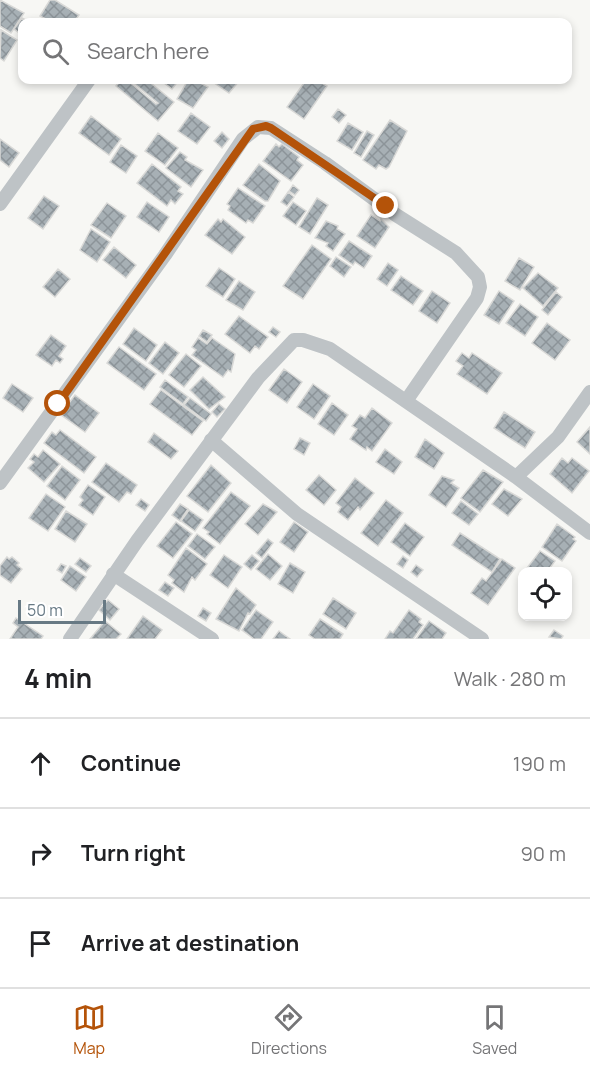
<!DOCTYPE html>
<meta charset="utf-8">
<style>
:root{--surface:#fff;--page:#f2f2f2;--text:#202124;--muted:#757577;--line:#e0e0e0;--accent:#b45309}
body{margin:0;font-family:Manrope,sans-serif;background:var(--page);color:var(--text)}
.controls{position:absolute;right:18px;bottom:18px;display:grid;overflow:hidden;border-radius:12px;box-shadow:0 3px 9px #0003}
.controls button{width:54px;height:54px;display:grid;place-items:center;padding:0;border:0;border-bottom:2px solid var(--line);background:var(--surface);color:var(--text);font:30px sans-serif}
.scale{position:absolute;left:18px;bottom:15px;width:88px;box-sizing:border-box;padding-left:6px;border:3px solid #677984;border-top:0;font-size:16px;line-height:21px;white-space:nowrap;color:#677984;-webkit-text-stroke:4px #fff;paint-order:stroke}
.stop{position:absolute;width:18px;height:18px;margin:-14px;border:4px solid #b45309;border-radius:50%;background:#fff}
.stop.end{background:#b45309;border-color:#fff;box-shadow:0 2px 6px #0008}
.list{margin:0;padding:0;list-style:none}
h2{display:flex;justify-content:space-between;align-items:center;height:78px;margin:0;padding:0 24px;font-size:26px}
h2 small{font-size:20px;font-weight:400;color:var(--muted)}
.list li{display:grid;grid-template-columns:39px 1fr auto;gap:18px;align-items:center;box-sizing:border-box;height:90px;padding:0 24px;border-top:2px solid var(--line)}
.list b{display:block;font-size:22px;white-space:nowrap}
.list em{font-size:20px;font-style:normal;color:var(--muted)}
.icon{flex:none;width:33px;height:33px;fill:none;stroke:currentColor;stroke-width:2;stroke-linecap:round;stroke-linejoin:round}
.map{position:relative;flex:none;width:590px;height:639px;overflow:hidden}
.search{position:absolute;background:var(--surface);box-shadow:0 3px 9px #0003;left:18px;right:18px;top:18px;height:66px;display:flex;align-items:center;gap:15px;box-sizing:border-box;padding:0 21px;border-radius:12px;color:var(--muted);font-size:22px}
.sheet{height:348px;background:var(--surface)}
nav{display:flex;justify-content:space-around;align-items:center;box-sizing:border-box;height:84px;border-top:2px solid var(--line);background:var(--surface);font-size:16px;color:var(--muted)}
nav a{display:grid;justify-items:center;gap:3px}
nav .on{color:var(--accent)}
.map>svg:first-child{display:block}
.building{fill:url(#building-cross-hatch);stroke:#d9d9d7;stroke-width:1.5}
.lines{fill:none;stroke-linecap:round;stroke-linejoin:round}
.minor{stroke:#bec3c6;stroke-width:14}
.route{stroke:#b45309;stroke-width:8}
</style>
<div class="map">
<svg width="590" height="639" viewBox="0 0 590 639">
<defs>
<pattern id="building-cross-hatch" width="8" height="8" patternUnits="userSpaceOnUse" patternTransform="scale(1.5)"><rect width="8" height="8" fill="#a7b0b5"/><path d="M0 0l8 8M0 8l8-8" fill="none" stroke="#8c9499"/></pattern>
</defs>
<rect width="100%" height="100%" fill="#f7f7f4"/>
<path class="building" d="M 0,0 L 24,13 L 11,33 L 0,26 Z
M 50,0 L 55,0 L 79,15 L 74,22 L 51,22 L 40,16 Z
M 22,18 L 29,22 L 22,22 L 22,35 L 14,29 Z
M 1,30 L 17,40 L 4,61 L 0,58 Z
M 121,80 L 127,80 L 156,104 L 158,103 L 130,80 L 147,80 L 174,102 L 158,121 L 116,86 Z
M 160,80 L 179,80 L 172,89 Z
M 188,80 L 195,80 L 208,87 L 193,108 L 177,99 Z
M 210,80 L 240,80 L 229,93 Z
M 306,80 L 317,80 L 327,86 L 304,119 L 287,107 Z
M 338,109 L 346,115 L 339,123 L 332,117 Z
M 191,113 L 210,127 L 197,144 L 178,131 Z
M 91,116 L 121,139 L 109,155 L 79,133 Z
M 390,120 L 407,131 L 389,167 L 386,169 L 379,165 L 376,169 L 363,160 Z
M 348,123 L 363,132 L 352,150 L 337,141 Z
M 367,131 L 374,135 L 361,157 L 354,153 Z
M 222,132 L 229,139 L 222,148 L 214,141 Z
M 158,133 L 178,148 L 165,165 L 145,151 Z
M 0,139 L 19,153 L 9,167 L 0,160 Z
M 276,144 L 279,147 L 282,144 L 299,157 L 297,160 L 303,165 L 291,181 L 263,161 Z
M 121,145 L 137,156 L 126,173 L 110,162 Z
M 180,152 L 187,157 L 185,160 L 203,170 L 191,187 L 166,168 Z
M 152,164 L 181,187 L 178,191 L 183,194 L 175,204 L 171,200 L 167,206 L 137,183 Z
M 259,164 L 280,181 L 268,201 L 265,201 L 243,185 Z
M 293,185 L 299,190 L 295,195 L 289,191 Z
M 238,188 L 265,206 L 253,223 L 248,220 L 246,223 L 228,210 L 230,206 L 227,204 Z
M 288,192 L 294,197 L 287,206 L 281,202 Z
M 44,196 L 59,206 L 43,229 L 28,218 Z
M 317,198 L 328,205 L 310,234 L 299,227 Z
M 147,202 L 169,217 L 159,232 L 137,217 Z
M 293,202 L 306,211 L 296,225 L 283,216 Z
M 107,203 L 126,216 L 111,238 L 91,225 Z
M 371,215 L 380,221 L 381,219 L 389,227 L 375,248 L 357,236 Z
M 218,219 L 221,222 L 223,219 L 245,237 L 232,254 L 205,235 Z
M 326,221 L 338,226 L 337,229 L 345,234 L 333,251 L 326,246 L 328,243 L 315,238 Z
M 91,229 L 110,242 L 97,262 L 80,250 Z
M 349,241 L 372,256 L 364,268 L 355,262 L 353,265 L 339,255 Z
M 312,245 L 331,259 L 303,299 L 283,286 Z
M 114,247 L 136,265 L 126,278 L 103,260 Z
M 336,257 L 351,267 L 344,277 L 330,266 Z
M 519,258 L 534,267 L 520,290 L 505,281 Z
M 388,263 L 398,270 L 387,286 L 377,279 Z
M 219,268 L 235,279 L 223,297 L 206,286 Z
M 58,269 L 70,279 L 55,297 L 43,287 Z
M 538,273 L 558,288 L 543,306 L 523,288 Z
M 401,276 L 423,291 L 413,305 L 391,290 Z
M 239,281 L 255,292 L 243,310 L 226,300 Z
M 432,291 L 450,303 L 437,323 L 419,311 Z
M 499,291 L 514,301 L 499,324 L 484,315 Z
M 556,292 L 562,297 L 548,315 L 542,310 Z
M 520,304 L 538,317 L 525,336 L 506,323 Z
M 239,316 L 268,337 L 259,349 L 255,346 L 250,353 L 225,334 Z
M 547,323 L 570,340 L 555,360 L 532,343 Z
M 273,327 L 280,332 L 276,337 L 269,332 Z
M 134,328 L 157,345 L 146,361 L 123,344 Z
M 203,330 L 212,335 L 207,342 L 199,336 Z
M 51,335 L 66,346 L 59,356 L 63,359 L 60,363 L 56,360 L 52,366 L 36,355 Z
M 198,338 L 207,344 L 212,338 L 235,354 L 231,372 L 228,370 L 223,377 L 192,355 L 196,350 L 192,347 Z
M 165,342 L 179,353 L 163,374 L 149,363 Z
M 119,347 L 156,374 L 144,390 L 107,363 Z
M 462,353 L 469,358 L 472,353 L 502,373 L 487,394 L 457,374 L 463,366 L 456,361 Z
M 186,354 L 201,366 L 184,387 L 169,375 Z
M 284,369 L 302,382 L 287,403 L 269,390 Z
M 203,377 L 225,397 L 209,409 L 190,390 Z
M 165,380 L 188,397 L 183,404 L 160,387 Z
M 12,384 L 33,398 L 23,412 L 3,398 Z
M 313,384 L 330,396 L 314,419 L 297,407 Z
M 161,390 L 203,421 L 192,435 L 150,404 Z
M 75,395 L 99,413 L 85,432 L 57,412 L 66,400 L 69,403 Z
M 190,398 L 211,414 L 206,421 L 184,405 Z
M 332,403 L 348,415 L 334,435 L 318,424 Z
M 219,404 L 225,409 L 217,417 L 212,412 Z
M 372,408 L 392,423 L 372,451 L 367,447 L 366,450 L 350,439 L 357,429 L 352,426 L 360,415 L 365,418 Z
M 504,412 L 535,432 L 525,448 L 494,428 Z
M 590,427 L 590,454 L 577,442 Z
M 60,430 L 96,457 L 84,473 L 44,443 L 52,432 L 56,435 Z
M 154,433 L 178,451 L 171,459 L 148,442 Z
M 300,438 L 310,443 L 304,455 L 294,449 Z
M 425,439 L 444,453 L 434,469 L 415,457 Z
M 385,449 L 402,462 L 394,474 L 376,462 Z
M 43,450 L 60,464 L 44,482 L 28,468 L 34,462 L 30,459 L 34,454 L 38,457 Z
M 562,458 L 568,463 L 572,458 L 589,471 L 572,493 L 550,474 Z
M 106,463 L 137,485 L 131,494 L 127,492 L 119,502 L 92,482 Z
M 211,465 L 231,483 L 208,512 L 187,496 Z
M 62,466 L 80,480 L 65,500 L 47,486 Z
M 483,470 L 503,482 L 480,512 L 461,498 Z
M 319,475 L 336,490 L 324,505 L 306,490 Z
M 442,476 L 454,480 L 451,483 L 459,488 L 446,507 L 429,495 Z
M 355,478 L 374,493 L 360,510 L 358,507 L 348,520 L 338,512 L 341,507 L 336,503 Z
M 88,485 L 105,497 L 93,515 L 79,505 L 83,500 L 80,497 Z
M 504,489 L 522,499 L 508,516 L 492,504 Z
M 231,492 L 250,506 L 220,544 L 207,534 L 209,532 L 203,528 Z
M 46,494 L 65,507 L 48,531 L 29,518 Z
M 141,499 L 149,505 L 145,511 L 136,505 Z
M 386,500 L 403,513 L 378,546 L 361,533 Z
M 461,501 L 478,514 L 469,525 L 452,513 Z
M 180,504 L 188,509 L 180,521 L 172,515 Z
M 263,504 L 277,512 L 258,535 L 245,524 Z
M 189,510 L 203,520 L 195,531 L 181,521 Z
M 66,511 L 87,524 L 75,542 L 55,529 Z
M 176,522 L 192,534 L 173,558 L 157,546 Z
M 294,522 L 308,532 L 294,552 L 280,542 Z
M 405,523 L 424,537 L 410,556 L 391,542 Z
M 557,524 L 575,537 L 573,539 L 576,541 L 562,561 L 542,547 Z
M 460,533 L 500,559 L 492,572 L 452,545 Z
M 197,534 L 215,547 L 205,559 L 188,546 Z
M 268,539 L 273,543 L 262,558 L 256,553 Z
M 186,548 L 207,564 L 195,580 L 192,577 L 184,592 L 172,583 L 174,580 L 168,575 Z
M 540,551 L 555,561 L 547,572 L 532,572 L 527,568 Z
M 268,554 L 282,566 L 270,580 L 256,569 Z
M 224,555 L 242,567 L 228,588 L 210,575 Z
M 252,555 L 259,561 L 251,570 L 244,564 Z
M 403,556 L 408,560 L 403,568 L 397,564 Z
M 7,557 L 9,559 L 12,557 L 19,563 L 17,565 L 22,569 L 11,583 L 0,575 L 0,566 Z
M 80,558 L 91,566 L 86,572 L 75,564 Z
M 502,559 L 515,568 L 488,605 L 471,593 L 482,578 L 486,581 Z
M 290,563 L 305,572 L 293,593 L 278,584 Z
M 61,564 L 66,566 L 62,573 L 57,570 Z
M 416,565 L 423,570 L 417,577 L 411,572 Z
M 70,566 L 86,577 L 76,591 L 61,580 Z
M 165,582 L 174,588 L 168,596 L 159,590 Z
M 236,588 L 256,605 L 250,614 L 248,613 L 239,631 L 216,619 Z
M 333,598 L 356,613 L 346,629 L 323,614 Z
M 108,600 L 119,609 L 110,620 L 99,610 Z
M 203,608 L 211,613 L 206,621 L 198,616 Z
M 256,610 L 273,622 L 261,639 L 254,639 L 242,630 Z
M 409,610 L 421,619 L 419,622 L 423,625 L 413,639 L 385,639 L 390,631 L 393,633 Z
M 143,616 L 162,630 L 155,639 L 127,639 Z
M 16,618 L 43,636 L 41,639 L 10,639 L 18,627 L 13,623 Z
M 320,619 L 343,634 L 340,639 L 315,639 L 309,635 Z
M 105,621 L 121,634 L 116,639 L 90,639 Z
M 429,621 L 446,633 L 442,639 L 416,639 Z
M 554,630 L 563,636 L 561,639 L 549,637 Z
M 279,631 L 290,639 L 273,639 Z"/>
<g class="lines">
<path class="minor" d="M 0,204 L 89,80
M 211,440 L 297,514 L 482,639
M 516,477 L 558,437 L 590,392
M 0,483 L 165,255 L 243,139 L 258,127 L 271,128 L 325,163 L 396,215 L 456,253 L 478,277 L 480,287 L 477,298 L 406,401
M 113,574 L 212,639
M 70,639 L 137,541 L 258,378 L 294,340 L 303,340 L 330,349 L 516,477 L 590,533"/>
</g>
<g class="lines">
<path class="route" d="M 58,404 L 253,129 L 266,126 L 271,128 L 386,206"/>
</g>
</svg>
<div class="controls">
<button><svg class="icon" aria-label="locate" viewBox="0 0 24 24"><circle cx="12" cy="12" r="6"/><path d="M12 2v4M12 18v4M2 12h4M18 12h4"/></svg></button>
</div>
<div class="scale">50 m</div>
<div class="stop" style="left:58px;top:404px"></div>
<div class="stop end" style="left:386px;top:206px"></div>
<div class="search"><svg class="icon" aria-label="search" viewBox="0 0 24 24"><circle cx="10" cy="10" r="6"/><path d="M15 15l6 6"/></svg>Search here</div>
</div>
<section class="sheet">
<h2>4 min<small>Walk · 280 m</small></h2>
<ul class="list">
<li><svg class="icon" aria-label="ahead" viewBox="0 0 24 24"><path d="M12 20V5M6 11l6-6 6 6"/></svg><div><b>Continue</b></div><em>190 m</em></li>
<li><svg class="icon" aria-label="right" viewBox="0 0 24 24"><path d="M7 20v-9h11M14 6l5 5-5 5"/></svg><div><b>Turn right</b></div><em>90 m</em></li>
<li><svg class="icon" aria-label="arrive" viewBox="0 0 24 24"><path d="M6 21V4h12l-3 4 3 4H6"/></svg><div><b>Arrive at destination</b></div></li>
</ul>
</section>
<nav>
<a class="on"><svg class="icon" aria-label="map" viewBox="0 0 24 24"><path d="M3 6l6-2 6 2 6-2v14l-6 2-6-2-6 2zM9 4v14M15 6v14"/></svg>Map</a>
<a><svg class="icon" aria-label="directions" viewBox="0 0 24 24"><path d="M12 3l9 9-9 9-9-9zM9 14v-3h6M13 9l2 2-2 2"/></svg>Directions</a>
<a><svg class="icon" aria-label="saved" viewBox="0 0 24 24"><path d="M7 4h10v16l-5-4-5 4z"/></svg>Saved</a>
</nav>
